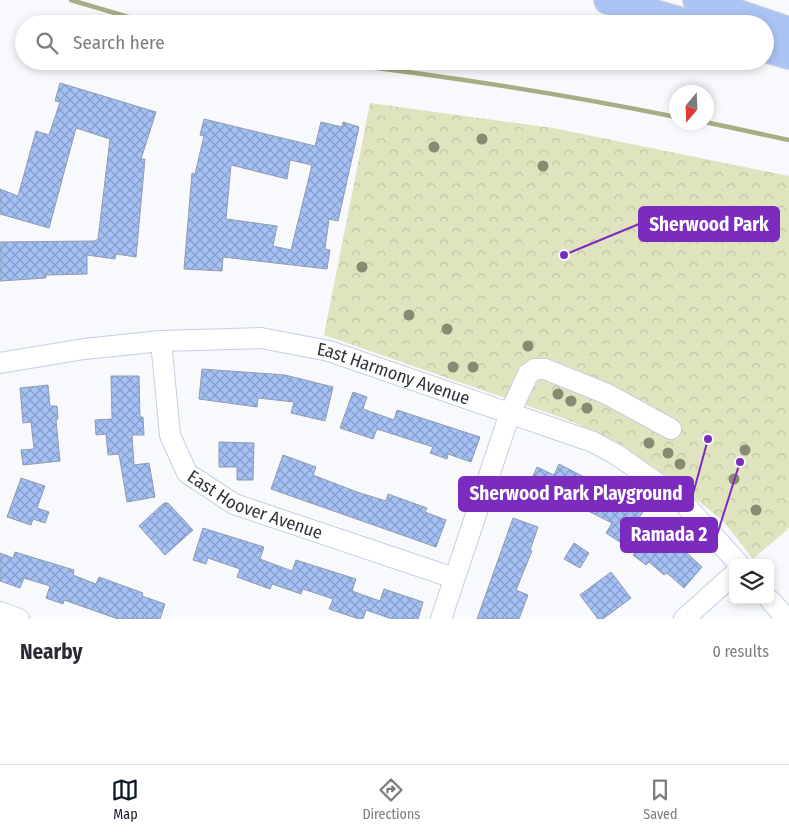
<!DOCTYPE html>
<style>
:root{--surface:#fff;--page:#f7f7f7;--text:#2b2b33;--muted:#7c7c81;--line:#e1e1e2;--accent:#111827}
body{margin:0;font-family:"Fira Sans Condensed",sans-serif;background:var(--page);color:var(--text)}
.controls{position:absolute;right:15px;bottom:15px;display:grid;overflow:hidden;border-radius:8px;box-shadow:0 2px 8px #0003}
.controls button{width:45px;height:45px;display:grid;place-items:center;padding:0;border:0;border-bottom:1px solid var(--line);background:var(--surface);color:var(--text);font:25px sans-serif}
.compass{position:absolute;left:669px;top:85px;width:45px;height:45px;border-radius:50%;background:var(--surface);box-shadow:0 2px 8px #0003;rotate:199deg}
.list{margin:0;padding:0;list-style:none}
h2{display:flex;justify-content:space-between;align-items:center;height:65px;margin:0;padding:0 20px;font-size:21px}
h2 small{font-size:16px;font-weight:400;color:var(--muted)}
.icon{flex:none;width:28px;height:28px;fill:none;stroke:currentColor;stroke-width:2;stroke-linecap:round;stroke-linejoin:round}
.map{position:relative;flex:none;width:789px;height:619px;overflow:hidden}
.search{position:absolute;background:var(--surface);box-shadow:0 2px 8px #0003;left:15px;right:15px;top:15px;height:55px;display:flex;align-items:center;gap:12px;box-sizing:border-box;padding:0 18px;border-radius:28px;color:var(--muted);font-size:19px}
.sheet{height:145px;background:var(--surface)}
nav{display:flex;justify-content:space-around;align-items:center;box-sizing:border-box;height:70px;border-top:1px solid var(--line);background:var(--surface);font-size:14px;color:var(--muted)}
nav a{display:grid;justify-items:center;gap:2px}
nav .on{color:var(--accent)}
.map>svg:first-child{display:block}
.park{fill:url(#park-crowns)}
.lines{fill:none;stroke-linecap:round;stroke-linejoin:round}
.stream{stroke:#a8ad83;stroke-width:4.5}
.building{fill:url(#building-cross-hatch);stroke:#929cae;fill-rule:evenodd}
.minor-casing{stroke:#c5cfe2;stroke-width:22}
.highway-casing{stroke:#d6d6d8;stroke-width:30}
.minor{stroke:#fff;stroke-width:20}
.highway{stroke:#abc4f3;stroke-width:28}
.tree{fill:#888a72}
.labels{text-anchor:middle;stroke-width:5;stroke-linejoin:round;paint-order:stroke}
.street-label{font-size:18px;fill:#30343b;stroke:#f7f9fd}
.leader{fill:none;stroke:#7b2cbf;stroke-width:2}
.callout-dot{fill:#7b2cbf;stroke:#f7f9fd;stroke-width:2}
.callout{fill:#7b2cbf;stroke:#7b2cbf;stroke-width:2}
.callout-label{font-size:19px;text-anchor:middle;font-weight:bold;fill:#fff}
</style>
<div class="map">
<svg width="789" height="619" viewBox="0 0 789 619">
<defs>
<pattern id="park-crowns" width="20" height="18" patternUnits="userSpaceOnUse" patternTransform="scale(1.25)"><rect width="20" height="18" fill="#e0e4be"/><path d="M2 6a3 3 0 1 1 6 0M12 15a3 3 0 1 1 6 0" fill="none" stroke="#c0c4a4"/></pattern>
<pattern id="building-cross-hatch" width="8" height="8" patternUnits="userSpaceOnUse" patternTransform="scale(1.25)"><rect width="8" height="8" fill="#a4c0f5"/><path d="M0 0l8 8M0 8l8-8" fill="none" stroke="#869dc8"/></pattern>
</defs>
<rect width="100%" height="100%" fill="#f7f9fd"/>
<path class="park" d="M 370,103 L 553,128 L 789,176 L 789,528 L 753,559 L 723,521 L 685,490 L 619,443 L 568,420 L 324,335 Z"/>
<g class="lines">
<path class="stream" d="M 71,0 L 152,24
M 320,61 C 440,75 558,93 676,117
M 705,122 L 789,140"/>
</g>
<path class="building" d="M 60,83 L 156,112 L 141,159 L 145,159 L 136,257 L 116,254 L 115,259 L 87,255 L 87,274 L 46,275 L 46,278 L 0,281 L 0,242 L 95,241 L 98,239 L 110,139 L 76,128 L 49,228 L 0,214 L 0,189 L 18,196 L 36,131 L 49,135 L 60,102 L 55,101 Z
M 204,119 L 315,146 L 321,122 L 342,127 L 343,122 L 359,127 L 338,221 L 329,219 L 325,249 L 330,250 L 327,269 L 223,257 L 222,271 L 184,269 L 192,173 L 195,174 L 204,136 L 200,135 ZM 290,160 L 312,165 L 291,250 L 273,246 L 277,226 L 226,219 L 231,165 L 287,179 Z
M 202,369 L 285,375 L 333,387 L 325,421 L 291,413 L 294,402 L 258,398 L 257,407 L 199,399 Z
M 111,376 L 139,376 L 140,417 L 143,417 L 144,435 L 132,435 L 134,465 L 149,463 L 155,497 L 127,502 L 119,454 L 108,455 L 106,434 L 96,435 L 95,420 L 112,419 Z
M 48,385 L 50,406 L 57,406 L 58,419 L 56,420 L 60,461 L 23,465 L 21,450 L 34,449 L 31,422 L 23,423 L 20,388 Z
M 353,392 L 367,397 L 363,409 L 394,420 L 397,410 L 480,437 L 471,462 L 448,454 L 447,459 L 430,453 L 433,447 L 377,429 L 373,439 L 340,428 Z
M 219,442 L 254,443 L 253,480 L 237,480 L 237,467 L 219,467 Z
M 283,455 L 316,467 L 313,475 L 357,492 L 386,501 L 388,494 L 427,508 L 425,512 L 446,520 L 436,547 L 271,489 Z
M 559,464 L 623,497 L 643,512 L 635,523 L 667,548 L 673,540 L 702,567 L 684,588 L 667,573 L 664,575 L 649,562 L 646,565 L 633,555 L 635,552 L 606,533 L 612,523 L 562,498 L 559,506 L 526,491 L 537,467 L 554,475 Z
M 21,478 L 45,486 L 37,508 L 49,512 L 45,523 L 33,519 L 31,525 L 7,517 Z
M 164,503 L 168,503 L 193,530 L 165,555 L 139,526 Z
M 513,518 L 538,527 L 530,550 L 532,551 L 516,590 L 528,595 L 519,619 L 477,619 Z
M 203,528 L 264,547 L 260,559 L 292,571 L 296,560 L 356,579 L 352,591 L 380,601 L 384,589 L 423,602 L 418,619 L 392,619 L 366,610 L 363,619 L 359,619 L 329,609 L 333,599 L 303,589 L 301,594 L 272,584 L 270,589 L 237,577 L 240,569 L 208,558 L 206,564 L 193,560 Z
M 574,543 L 589,553 L 580,568 L 564,559 Z
M 15,552 L 74,570 L 73,575 L 96,584 L 99,577 L 143,593 L 142,596 L 165,604 L 160,619 L 118,619 L 64,600 L 63,604 L 46,598 L 50,586 L 24,578 L 20,588 L 0,581 L 0,553 L 13,558 Z
M 611,572 L 631,598 L 603,619 L 598,619 L 580,595 Z"/>
<g class="lines">
<defs>
<g id="minor">
<path id="s1" d="M 161,341 L 170,435 L 187,473 L 234,504 L 454,578"/>
<path id="s2" d="M 0,363 L 84,349 L 161,341 L 261,338 L 329,351 L 593,442 L 617,455 L 681,500 L 738,563"/>
<path d="M 770,600 L 787,619"/>
<path d="M 0,612 L 19,619"/>
<path d="M 441,619 L 510,413 L 528,374 L 535,369 L 545,369 L 607,394 L 671,429"/>
<path d="M 684,619 L 733,575"/>
</g>
<path id="highway" d="M 608,0 L 689,24
M 697,0 L 789,31
M 765,48 L 789,55"/>
</defs>
<use href="#minor" class="minor-casing"/>
<use href="#highway" class="highway-casing"/>
<use href="#minor" class="minor"/>
<use href="#highway" class="highway"/>
</g>
<g class="tree">
<circle cx="482" cy="139" r="5.5"/>
<circle cx="434" cy="147" r="5.5"/>
<circle cx="543" cy="166" r="5.5"/>
<circle cx="362" cy="267" r="5.5"/>
<circle cx="409" cy="315" r="5.5"/>
<circle cx="447" cy="329" r="5.5"/>
<circle cx="528" cy="346" r="5.5"/>
<circle cx="453" cy="367" r="5.5"/>
<circle cx="473" cy="367" r="5.5"/>
<circle cx="558" cy="394" r="5.5"/>
<circle cx="571" cy="401" r="5.5"/>
<circle cx="587" cy="408" r="5.5"/>
<circle cx="649" cy="443" r="5.5"/>
<circle cx="745" cy="450" r="5.5"/>
<circle cx="668" cy="453" r="5.5"/>
<circle cx="680" cy="464" r="5.5"/>
<circle cx="734" cy="479" r="5.5"/>
<circle cx="756" cy="510" r="5.5"/>
</g>
<g class="labels">
<g class="street-label">
<text dy="6" stroke="none"><textPath href="#s2" startOffset="400">East Harmony Avenue</textPath></text>
<text dy="6" stroke="none"><textPath href="#s1" startOffset="212">East Hoover Avenue</textPath></text>
</g>
</g>
<path class="leader" d="M564 255L639 224M708 439L693 494M740 462L717 535"/>
<g class="callout-dot">
<circle cx="564" cy="255" r="5"/>
<circle cx="708" cy="439" r="5"/>
<circle cx="740" cy="462" r="5"/>
</g>
<g class="callout">
<rect x="639" y="207" width="140" height="34" rx="5"/>
<rect x="459" y="477" width="234" height="34" rx="5"/>
<rect x="621" y="518" width="96" height="34" rx="5"/>
</g>
<g class="callout-label">
<text x="709" y="231">Sherwood Park</text>
<text x="576" y="500">Sherwood Park Playground</text>
<text x="669" y="541">Ramada 2</text>
</g>
</svg>
<div class="controls">
<button><svg class="icon" aria-label="layers" viewBox="0 0 24 24"><path d="M12 4l9 5-9 5-9-5zM3 14l9 5 9-5"/></svg></button>
</div>
<svg class="compass" viewBox="-18 -18 36 36"><path d="M0-13l5 13h-10z" fill="#e53935"/><path d="M0 13l5-13h-10z" fill="#7c7c81"/></svg>
<div class="search"><svg class="icon" aria-label="search" viewBox="0 0 24 24"><circle cx="10" cy="10" r="6"/><path d="M15 15l6 6"/></svg>Search here</div>
</div>
<section class="sheet">
<h2>Nearby<small>0 results</small></h2>
<ul class="list">
</ul>
</section>
<nav>
<a class="on"><svg class="icon" aria-label="map" viewBox="0 0 24 24"><path d="M3 6l6-2 6 2 6-2v14l-6 2-6-2-6 2zM9 4v14M15 6v14"/></svg>Map</a>
<a><svg class="icon" aria-label="directions" viewBox="0 0 24 24"><path d="M12 3l9 9-9 9-9-9zM9 14v-3h6M13 9l2 2-2 2"/></svg>Directions</a>
<a><svg class="icon" aria-label="saved" viewBox="0 0 24 24"><path d="M7 4h10v16l-5-4-5 4z"/></svg>Saved</a>
</nav>
